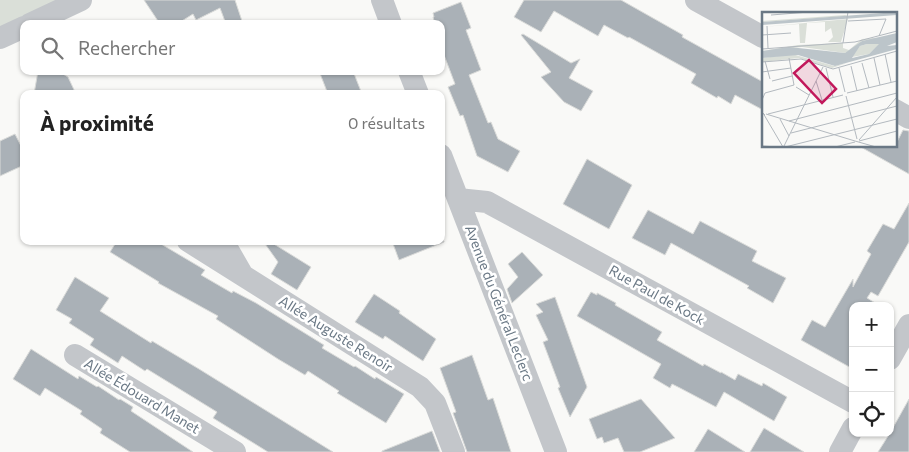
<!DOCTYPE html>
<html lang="fr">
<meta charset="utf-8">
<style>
:root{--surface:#fff;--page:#f6f6f6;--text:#222;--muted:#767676;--line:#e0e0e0}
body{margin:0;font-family:Commissioner,sans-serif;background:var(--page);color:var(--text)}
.controls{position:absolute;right:15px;bottom:15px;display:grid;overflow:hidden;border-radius:10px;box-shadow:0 1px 4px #0004}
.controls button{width:45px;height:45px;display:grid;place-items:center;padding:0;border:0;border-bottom:1px solid var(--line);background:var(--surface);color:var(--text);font:25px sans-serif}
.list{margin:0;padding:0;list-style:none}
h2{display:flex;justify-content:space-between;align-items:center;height:65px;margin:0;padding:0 20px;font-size:21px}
h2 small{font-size:16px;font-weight:400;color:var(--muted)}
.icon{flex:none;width:28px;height:28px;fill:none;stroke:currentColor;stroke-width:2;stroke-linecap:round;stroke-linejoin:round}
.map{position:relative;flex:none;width:909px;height:452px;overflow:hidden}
.search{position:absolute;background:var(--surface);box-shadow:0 1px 4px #0004;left:20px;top:20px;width:425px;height:55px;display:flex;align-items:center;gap:12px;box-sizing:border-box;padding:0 18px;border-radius:10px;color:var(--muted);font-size:19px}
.panel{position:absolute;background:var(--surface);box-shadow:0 1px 4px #0004;left:20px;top:90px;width:425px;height:155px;border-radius:10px}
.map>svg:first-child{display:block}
.green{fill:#dadfd8}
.building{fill:#aab1b7;stroke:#dadbd9}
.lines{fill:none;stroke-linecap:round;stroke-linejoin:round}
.minor{stroke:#c3c6ca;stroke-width:22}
.labels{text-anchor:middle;stroke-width:5;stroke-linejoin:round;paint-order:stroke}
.street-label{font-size:14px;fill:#6a7885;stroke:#fff}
.inset-road{fill:none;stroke:#b3b9bf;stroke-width:1}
.view{fill:#c2185b;fill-opacity:0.15;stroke:#c2185b;stroke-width:2.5}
.inset-edge{fill:none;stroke:#6a7885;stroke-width:2.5}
</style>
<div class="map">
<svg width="909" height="452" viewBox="0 0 909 452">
<rect width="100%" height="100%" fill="#f9f9f7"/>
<path class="green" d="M 0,0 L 64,0 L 0,30 Z"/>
<path class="building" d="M 144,0 L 235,0 L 243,24 L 226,24 L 220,8 L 196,20 L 193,14 L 177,24 L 160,24 Z
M 524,0 L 621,0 L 683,35 L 682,37 L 763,82 L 763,110 L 735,95 L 731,104 L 718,96 L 717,98 L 691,83 L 696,74 L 629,37 L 628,38 L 604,25 L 598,36 L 554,11 L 541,32 L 514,17 Z
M 461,2 L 471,28 L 466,30 L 481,70 L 469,75 L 488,123 L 491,122 L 498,139 L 520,151 L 508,172 L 477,156 L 463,115 L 460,116 L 448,87 L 455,84 L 441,47 L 441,24 L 435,24 L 433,17 L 434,17 L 433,13 Z
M 523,34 L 571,63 L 580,59 L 569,78 L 593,91 L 581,111 L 564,102 L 541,77 L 551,72 L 521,35 Z
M 38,71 L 58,71 L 68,77 L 76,94 L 34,94 Z
M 319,71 L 353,71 L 362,94 L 328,94 Z
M 903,130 L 909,131 L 909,174 L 859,146 L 895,146 Z
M 15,134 L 24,152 L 24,165 L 0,176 L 0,141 Z
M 587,159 L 632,185 L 609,229 L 563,204 Z
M 909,203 L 909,242 L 878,296 L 871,292 L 867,298 L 880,306 L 853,306 L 853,369 L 801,340 L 812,320 L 825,327 L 853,279 L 853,287 L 871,254 L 867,251 L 883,224 L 894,229 Z
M 648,210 L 693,234 L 700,221 L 757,251 L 752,261 L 786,278 L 773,303 L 747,288 L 749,286 L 671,243 L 665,255 L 632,238 Z
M 117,241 L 156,241 L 205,270 L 201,275 L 232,293 L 233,291 L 256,303 L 324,345 L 322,348 L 354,367 L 355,366 L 375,379 L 376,377 L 404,394 L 386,423 L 337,393 L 339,391 L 308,371 L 305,375 L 278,359 L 216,319 L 218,316 L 158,283 L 159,282 L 110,252 Z
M 263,241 L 269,241 L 311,267 L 297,290 L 271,274 L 278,262 Z
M 392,241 L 444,241 L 444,242 L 399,260 Z
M 522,252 L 543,275 L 512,303 L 507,289 L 518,277 L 508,264 Z
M 75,277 L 109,298 L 100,311 L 151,343 L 152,341 L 199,369 L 333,452 L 268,452 L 213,418 L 217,412 L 147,369 L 145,371 L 122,356 L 118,363 L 90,345 L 94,339 L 69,323 L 72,319 L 56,310 Z
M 591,292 L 597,295 L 597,293 L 616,303 L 615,305 L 662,332 L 657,340 L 703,366 L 704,364 L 721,373 L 721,372 L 735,380 L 738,374 L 762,386 L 763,383 L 787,397 L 774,421 L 724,392 L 716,407 L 680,388 L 672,384 L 670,388 L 653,378 L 661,364 L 577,316 Z
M 374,294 L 400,311 L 399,313 L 436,339 L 423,361 L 385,336 L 383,339 L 355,322 Z
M 555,297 L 587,387 L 570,417 L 558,388 L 560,387 L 543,342 L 548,340 L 536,315 L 543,312 L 536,304 Z
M 31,349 L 78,379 L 79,376 L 97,387 L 98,386 L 119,400 L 120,399 L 133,407 L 131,411 L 193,452 L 130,452 L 100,433 L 102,429 L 80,414 L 82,411 L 45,388 L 40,396 L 13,379 Z
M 472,355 L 488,400 L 493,398 L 511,452 L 467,452 L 453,413 L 456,412 L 440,368 Z
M 641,399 L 675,438 L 640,452 L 624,452 L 618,438 L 604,443 L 602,437 L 597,439 L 589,419 Z
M 909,399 L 909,452 L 878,452 L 890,433 Z
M 764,428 L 804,452 L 750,452 Z
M 708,429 L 745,452 L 694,452 Z
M 432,431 L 440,452 L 382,452 L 382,451 Z"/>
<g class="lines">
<path class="minor" d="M 382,0 L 391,24
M 696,0 L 763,37
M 30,24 L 81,0
M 0,38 L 24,27
M 409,71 L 418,94
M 895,110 L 909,118
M 441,155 L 556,452
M 458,199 L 487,202 L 853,402
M 188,241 L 420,387 L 435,403 L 454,452
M 223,241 L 242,274
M 75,355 L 235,452
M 890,359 L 909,325
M 840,452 L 853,428"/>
</g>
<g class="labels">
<g class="street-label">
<text transform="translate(657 295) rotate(29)" y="5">Rue Paul de Kock</text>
<text transform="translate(499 303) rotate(69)" y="5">Avenue du Général Leclerc</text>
<text transform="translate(336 334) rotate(32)" y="5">Allée Auguste Renoir</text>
<text transform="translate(142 396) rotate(31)" y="5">Allée Édouard Manet</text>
</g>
</g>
<g transform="translate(762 12)">
<rect width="135" height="135" fill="#f9f9f7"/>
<path d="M 83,3 L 86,4 L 0,10 L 0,9 ZM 86,7 L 79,30 L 66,30 L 71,25 L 69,16 L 63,20 L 63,10 L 45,11 L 43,31 L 38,31 L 37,12 L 0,15 ZM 135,20 L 122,26 L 100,29 L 89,38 L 83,41 L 40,35 L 0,39 L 36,33 L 81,31 L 81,36 L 87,38 L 100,27 L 124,25 ZM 105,32 L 118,32 L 107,42 L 90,45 L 98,34 ZM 30,42 L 72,54 L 85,51 L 70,56 L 37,46 L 0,50 L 1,46 Z" fill="#dadfd8"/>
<path d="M 135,0 L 135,3 L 0,13 L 0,10 ZM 135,21 L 135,30 L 125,34 L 135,33 L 135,37 L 73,54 L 36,43 L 0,46 L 0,39 L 27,35 L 83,41 L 100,29 ZM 105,32 L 117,32 L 107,42 L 90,46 L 98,34 Z" fill="#bcc5ca" fill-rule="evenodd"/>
<path class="inset-road" d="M 9,3 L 47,0M 86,9 L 124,7 L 117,24M 5,14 L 6,36M 0,23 L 29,21M 81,31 L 86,0M 0,37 L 93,30 L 135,19M 123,42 L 129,70M 112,46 L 118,73M 3,49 L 8,67M 0,50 L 39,47 L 71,57 L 135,39M 100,51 L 107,76M 89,54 L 95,79M 64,56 L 71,85M 77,56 L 83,80M 0,60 L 29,56M 10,69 L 30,64M 54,69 L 60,88M 34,75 L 47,83M 85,81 L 135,69M 84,84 L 95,127M 0,88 L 3,81 L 32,73 L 27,46M 4,102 L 93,129M 6,102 L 81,83M 3,103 L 1,101 L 21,135M 18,107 L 27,124M 27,109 L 135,81M 29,121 L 135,94M 97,128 L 135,85M 93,129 L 114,135M 97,129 L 135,119M 0,134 L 15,135M 22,134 L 61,55M 23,135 L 135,107M 73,135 L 93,130"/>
<path class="view" d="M 47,48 L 74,77 L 60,91 L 32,61 Z"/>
<rect width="135" height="135" class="inset-edge"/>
</g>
</svg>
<div class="controls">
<button>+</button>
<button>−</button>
<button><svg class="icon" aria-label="locate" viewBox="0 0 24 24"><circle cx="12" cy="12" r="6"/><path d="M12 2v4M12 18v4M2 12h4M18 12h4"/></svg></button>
</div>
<div class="search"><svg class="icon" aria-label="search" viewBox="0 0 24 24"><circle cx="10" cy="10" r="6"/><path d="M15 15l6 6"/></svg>Rechercher</div>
<section class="panel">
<h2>À proximité<small>0 résultats</small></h2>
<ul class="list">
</ul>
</section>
</div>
